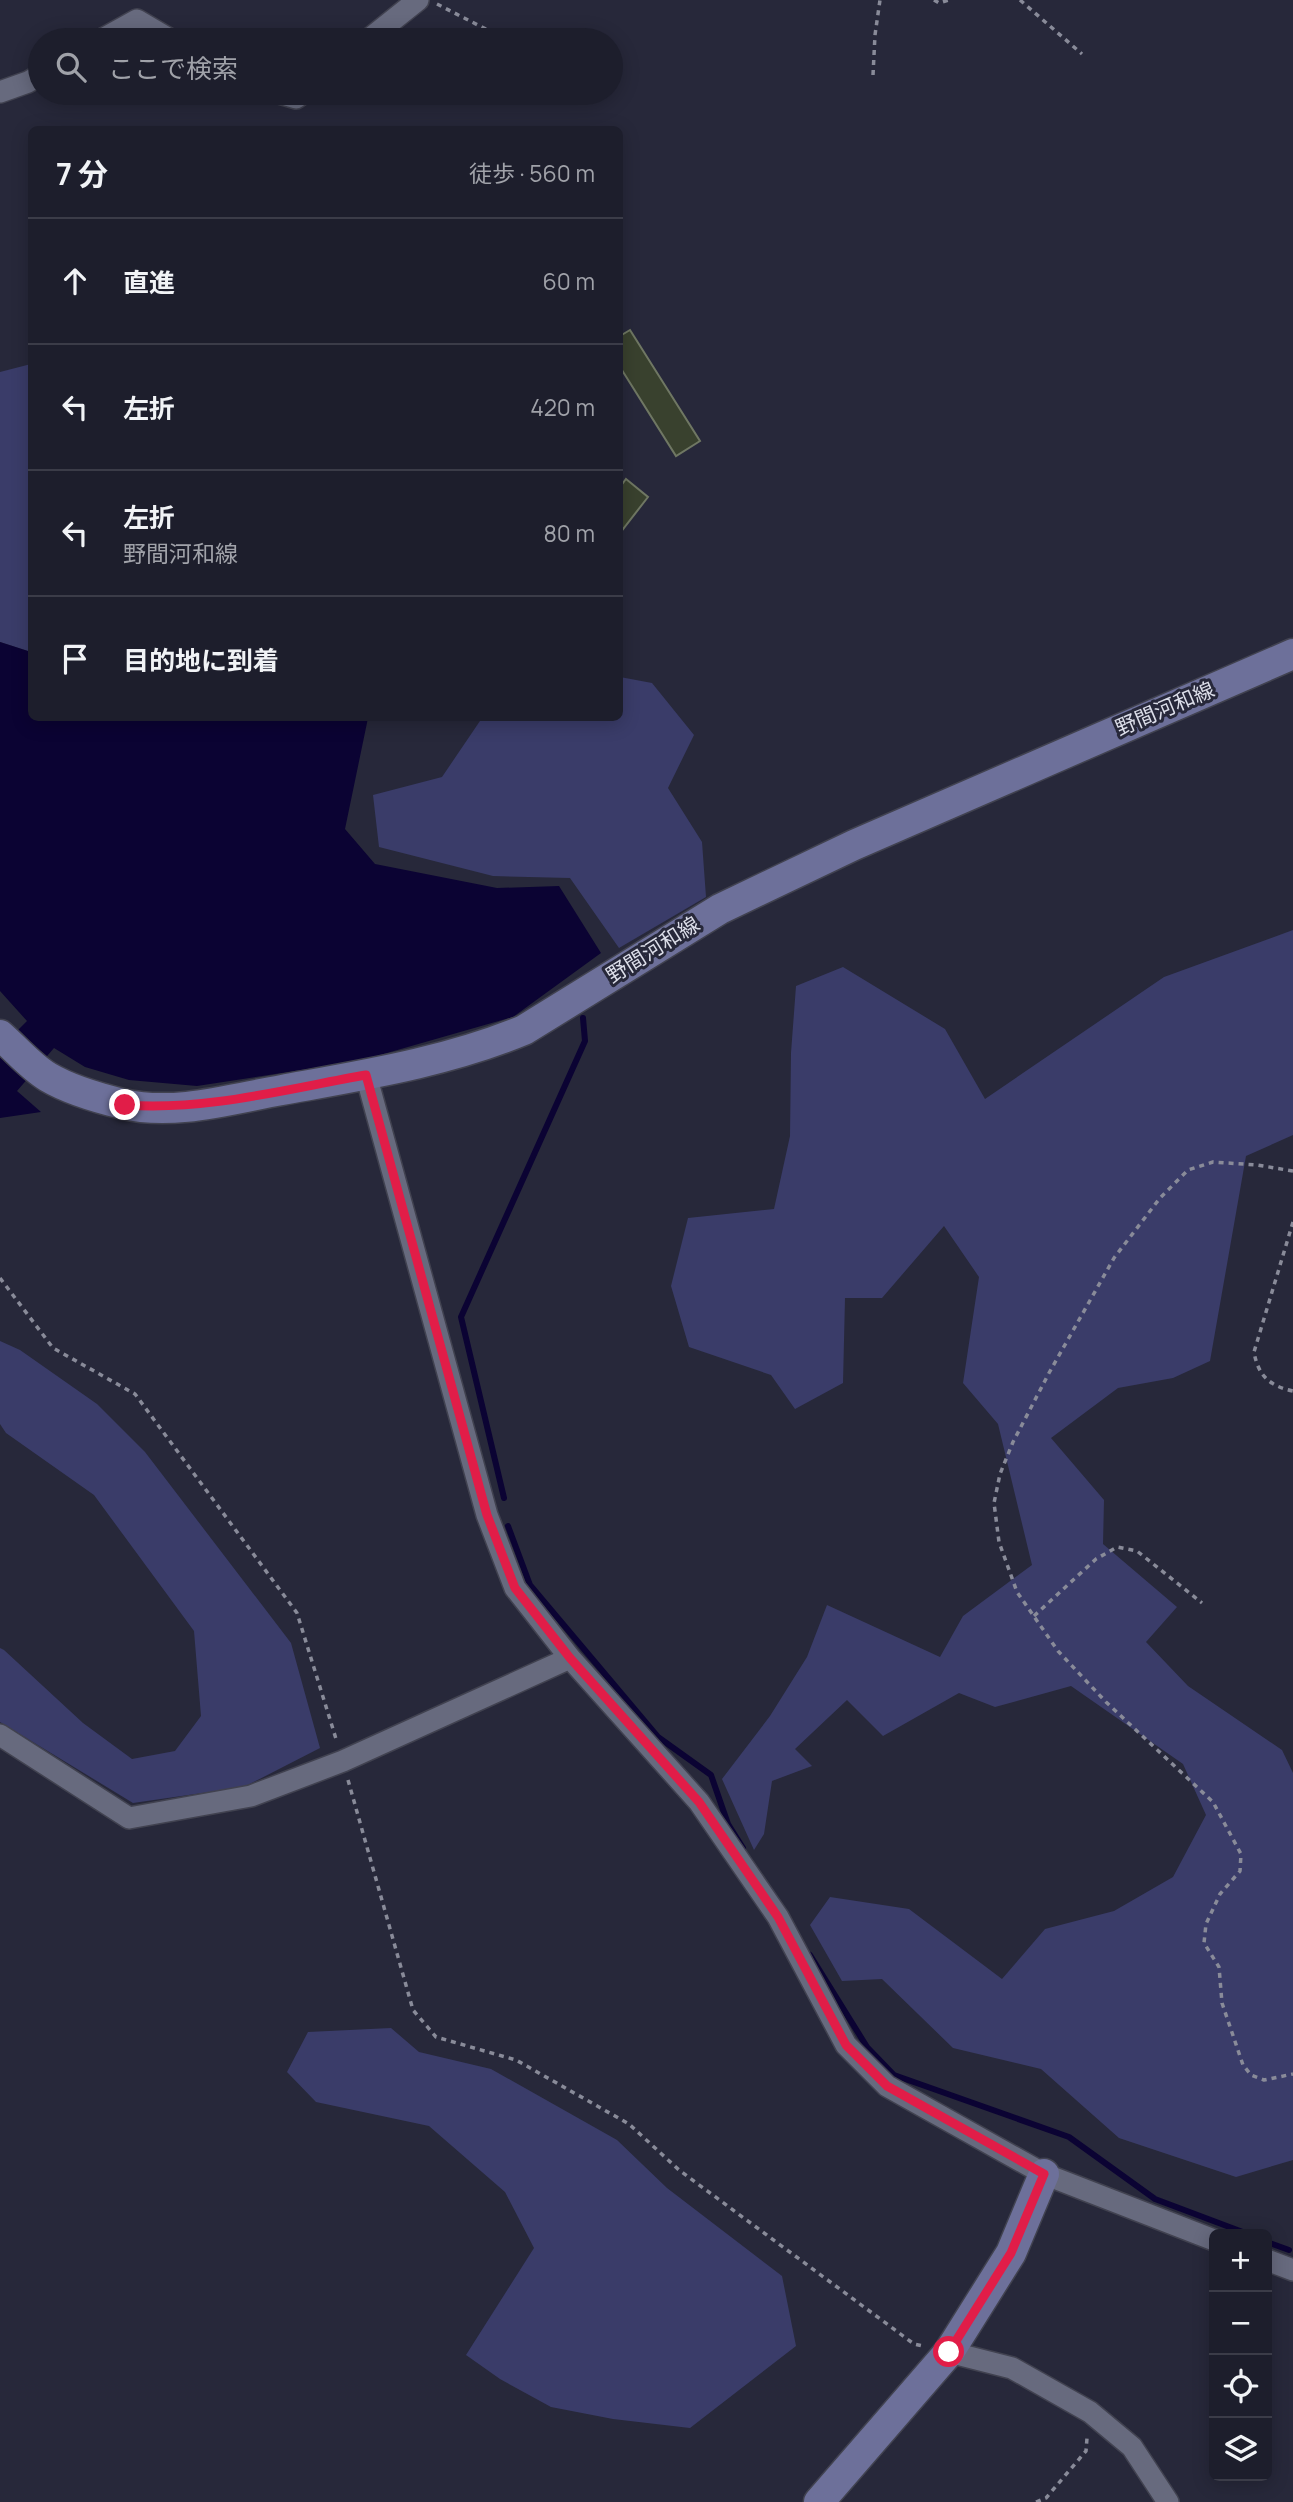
<!DOCTYPE html>
<html lang="ja">
<meta charset="utf-8">
<style>
:root{--surface:#1d1e2c;--page:#252734;--text:#f1f3f6;--muted:#a0a2a9;--line:#3b3c48}
body{margin:0;font-family:Manrope,"Noto Sans JP",sans-serif;background:var(--page);color:var(--text)}
.controls{position:absolute;right:21px;bottom:21px;display:grid;overflow:hidden;border-radius:10px;box-shadow:0 4px 18px #0003}
.controls button{width:63px;height:63px;display:grid;place-items:center;padding:0;border:0;border-bottom:2px solid var(--line);background:var(--surface);color:var(--text);font:35px sans-serif}
.stop{position:absolute;width:21px;height:21px;margin:-16px;border:5px solid #e11d48;border-radius:50%;background:#fff}
.stop.end{background:#e11d48;border-color:#fff;box-shadow:0 2px 7px #0008}
.list{margin:0;padding:0;list-style:none}
h2{display:flex;justify-content:space-between;align-items:center;height:91px;margin:0;padding:0 28px;font-size:30px}
h2 small{font-size:23px;font-weight:400;color:var(--muted)}
.list li{display:grid;grid-template-columns:46px 1fr auto;gap:21px;align-items:center;box-sizing:border-box;height:126px;padding:0 28px;border-top:2px solid var(--line)}
.list b{display:block;font-size:26px;white-space:nowrap}
.list p{margin:0;font-size:23px;white-space:nowrap;color:var(--muted)}
.list em{font-size:23px;font-style:normal;color:var(--muted)}
.icon{flex:none;width:38px;height:38px;fill:none;stroke:currentColor;stroke-width:2;stroke-linecap:round;stroke-linejoin:round}
.map{position:relative;flex:none;width:1293px;height:2502px;overflow:hidden}
.search{position:absolute;background:var(--surface);box-shadow:0 4px 18px #0003;left:28px;top:28px;width:595px;height:77px;display:flex;align-items:center;gap:18px;box-sizing:border-box;padding:0 24px;border-radius:38px;color:var(--muted);font-size:26px}
.panel{position:absolute;background:var(--surface);box-shadow:0 4px 18px #0003;left:28px;top:126px;width:595px;height:595px;border-radius:10px}
.map>svg:first-child{display:block}
.green{fill:#3a3c69}
.water{fill:#0b0333}
.lines{fill:none;stroke-linecap:round;stroke-linejoin:round}
.stream{stroke:#0b0333;stroke-width:6}
.building{fill:#39412e;stroke:#6f7763;stroke-width:2}
.street-casing{stroke:#414250;stroke-width:24}
.secondary-casing{stroke:#414250;stroke-width:33}
.path{stroke:#898b99;stroke-width:3.5;stroke-dasharray:5 5;stroke-linecap:butt}
.street{stroke:#676a7e;stroke-width:21}
.secondary{stroke:#6d709a;stroke-width:30}
.route{stroke:#e11d48;stroke-width:9}
.labels{text-anchor:middle;stroke-width:6;stroke-linejoin:round;paint-order:stroke}
.street-label{font-size:21px;fill:#dcdee9;stroke:#27283a}
</style>
<div class="map">
<svg width="1293" height="2502" viewBox="0 0 1293 2502">
<rect width="100%" height="100%" fill="#27283a"/>
<path class="green" d="M 31,364 L 31,652 L 0,642 L 0,372 Z
M 620,677 L 652,683 L 694,735 L 668,788 L 702,842 L 706,897 L 619,948 L 570,878 L 493,876 L 379,847 L 373,795 L 442,777 L 482,718 L 620,718 Z
M 1293,930 L 1293,1135 L 1246,1156 L 1210,1361 L 1173,1378 L 1118,1388 L 1051,1438 L 1104,1500 L 1103,1544 L 1177,1607 L 1146,1642 L 1188,1686 L 1282,1750 L 1293,1773 L 1293,2160 L 1236,2177 L 1119,2138 L 1041,2069 L 953,2048 L 882,1979 L 842,1981 L 810,1925 L 830,1897 L 909,1909 L 1002,1979 L 1045,1929 L 1114,1911 L 1173,1877 L 1206,1815 L 1183,1764 L 1071,1686 L 995,1707 L 959,1693 L 883,1736 L 847,1700 L 795,1749 L 812,1766 L 772,1781 L 764,1834 L 754,1850 L 722,1779 L 770,1716 L 807,1657 L 827,1605 L 940,1657 L 963,1616 L 1032,1565 L 998,1424 L 963,1383 L 979,1277 L 944,1226 L 882,1298 L 845,1298 L 843,1383 L 795,1409 L 771,1375 L 689,1347 L 671,1286 L 688,1218 L 774,1209 L 790,1136 L 791,1053 L 796,986 L 843,967 L 945,1029 L 985,1099 L 1164,977 Z
M 0,1341 L 20,1350 L 97,1404 L 145,1452 L 291,1643 L 320,1748 L 244,1787 L 133,1803 L 0,1722 L 0,1648 L 4,1650 L 83,1723 L 132,1759 L 175,1751 L 201,1716 L 194,1631 L 94,1495 L 6,1433 L 0,1424 Z
M 391,2028 L 419,2052 L 491,2069 L 617,2140 L 667,2188 L 782,2276 L 796,2346 L 690,2428 L 613,2419 L 551,2407 L 500,2379 L 466,2355 L 534,2248 L 505,2192 L 429,2126 L 316,2102 L 287,2072 L 308,2032 Z"/>
<path class="water" d="M 0,642 L 31,652 L 32,718 L 368,718 L 345,829 L 375,864 L 497,888 L 559,886 L 601,953 L 513,1017 L 359,1061 L 197,1086 L 129,1080 L 85,1067 L 54,1048 L 17,1091 L 41,1112 L 0,1118 L 0,1048 L 27,1021 L 0,991 Z"/>
<g class="lines">
<path class="stream" d="M 504,1498 L 461,1317 L 585,1041 L 583,1018
M 508,1526 L 530,1585 L 658,1737 L 711,1775 L 728,1824 L 743,1848
M 810,1955 L 867,2047 L 894,2075 L 1069,2137 L 1155,2199 L 1248,2234
M 1267,2242 L 1289,2250"/>
</g>
<path class="building" d="M 630,330 L 700,441 L 676,456 L 620,367 L 620,336 Z
M 626,479 L 648,497 L 620,533 L 620,487 Z"/>
<g class="lines">
<defs>
<path id="street" d="M 101,40 L 137,20 L 171,40
M 368,40 L 418,0
M 0,92 L 28,82 L 40,75
M 279,93 L 296,98 L 303,93
M 366,1075 L 487,1515 L 515,1588 L 570,1658 L 699,1802 L 778,1917 L 846,2045 L 887,2086 L 1044,2174 L 1214,2240
M 0,1735 L 129,1818 L 251,1796 L 343,1761 L 570,1658
M 1267,2260 L 1293,2270
M 949,2352 L 1012,2368 L 1090,2412 L 1132,2447 L 1168,2502"/>
<path id="secondary" d="M 0,1035 C 15,1048 31,1067 48,1077 C 70,1090 98,1098 123,1104 C 175,1116 231,1099 282,1090 C 364,1075 447,1062 524,1030 L 720,909 L 854,845 L 1293,654
M 819,2502 L 949,2352 L 1011,2253 L 1044,2174"/>
</defs>
<use href="#street" class="street-casing"/>
<use href="#secondary" class="secondary-casing"/>
<path class="path" d="M 934,0 L 939,3 L 949,0
M 1020,0 L 1082,54
M 437,4 L 507,40
M 873,75 L 875,35 L 880,0
M 1293,1171 L 1257,1165 L 1213,1162 L 1188,1170 L 1160,1198 L 1114,1258 L 1049,1373 L 1013,1442 L 1000,1474 L 994,1503 L 999,1542 L 1017,1592 L 1058,1651 L 1106,1702 L 1213,1802 L 1241,1854 L 1240,1871 L 1220,1894 L 1206,1924 L 1204,1943 L 1219,1967 L 1222,2003 L 1243,2065 L 1251,2075 L 1264,2080 L 1293,2074
M 1293,1222 L 1254,1352 C 1258,1375 1269,1386 1293,1391
M 0,1278 L 53,1348 L 135,1394 L 297,1613 L 337,1742
M 1034,1616 L 1096,1559 L 1117,1547 L 1137,1551 L 1202,1603
M 348,1780 L 413,2010 L 436,2037 L 516,2060 L 629,2124 L 679,2170 L 914,2344 L 923,2346
M 1036,2502 L 1046,2498 L 1086,2451 L 1087,2438"/>
<use href="#street" class="street"/>
<use href="#secondary" class="secondary"/>
</g>
<g class="lines">
<path class="route" d="M 125,1105 C 206,1111 286,1089 366,1075 L 487,1515 L 515,1588 L 570,1658 L 699,1802 L 778,1917 L 846,2045 L 887,2086 L 1044,2174 L 1011,2253 L 949,2352"/>
</g>
<g class="labels">
<g class="street-label">
<text transform="translate(1165 709) rotate(-23)" y="7">野間河和線</text>
<text transform="translate(653 950) rotate(-32)" y="7">野間河和線</text>
</g>
</g>
</svg>
<div class="controls">
<button>+</button>
<button>−</button>
<button><svg class="icon" aria-label="locate" viewBox="0 0 24 24"><circle cx="12" cy="12" r="6"/><path d="M12 2v4M12 18v4M2 12h4M18 12h4"/></svg></button>
<button><svg class="icon" aria-label="layers" viewBox="0 0 24 24"><path d="M12 4l9 5-9 5-9-5zM3 14l9 5 9-5"/></svg></button>
</div>
<div class="stop" style="left:949px;top:2352px"></div>
<div class="stop end" style="left:125px;top:1105px"></div>
<div class="search"><svg class="icon" aria-label="search" viewBox="0 0 24 24"><circle cx="10" cy="10" r="6"/><path d="M15 15l6 6"/></svg>ここで検索</div>
<section class="panel">
<h2>7 分<small>徒歩 · 560 m</small></h2>
<ul class="list">
<li><svg class="icon" aria-label="ahead" viewBox="0 0 24 24"><path d="M12 20V5M6 11l6-6 6 6"/></svg><div><b>直進</b></div><em>60 m</em></li>
<li><svg class="icon" aria-label="left" viewBox="0 0 24 24"><path d="M17 20v-9H6M10 6l-5 5 5 5"/></svg><div><b>左折</b></div><em>420 m</em></li>
<li><svg class="icon" aria-label="left" viewBox="0 0 24 24"><path d="M17 20v-9H6M10 6l-5 5 5 5"/></svg><div><b>左折</b><p>野間河和線</p></div><em>80 m</em></li>
<li><svg class="icon" aria-label="arrive" viewBox="0 0 24 24"><path d="M6 21V4h12l-3 4 3 4H6"/></svg><div><b>目的地に到着</b></div></li>
</ul>
</section>
</div>
